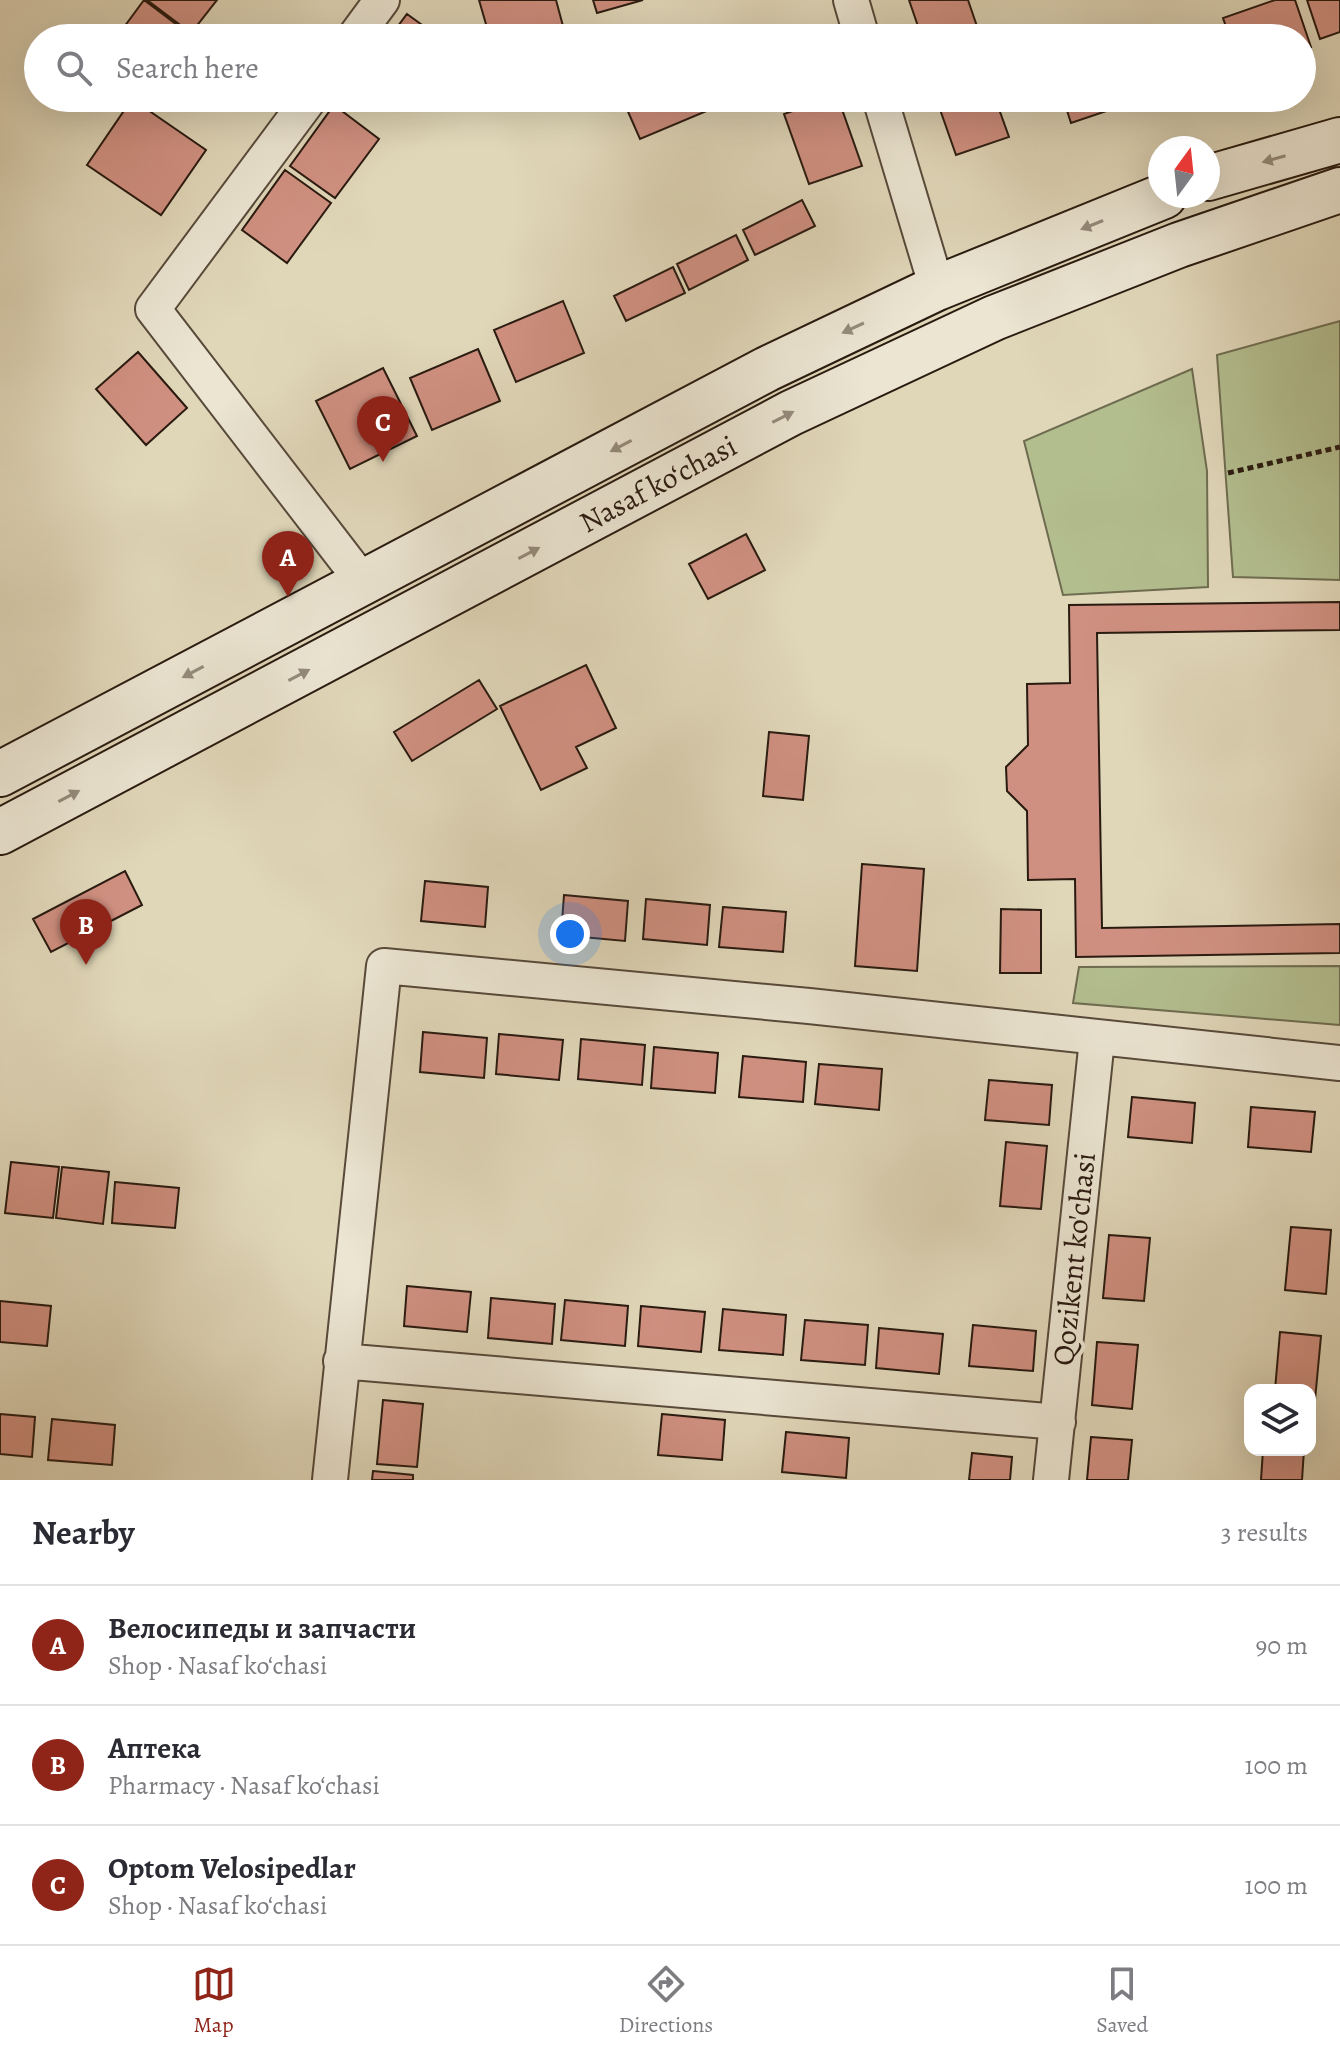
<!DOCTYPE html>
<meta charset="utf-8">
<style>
:root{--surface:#fff;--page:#f2f2f3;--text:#2b2b33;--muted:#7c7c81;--line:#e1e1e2;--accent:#8f2418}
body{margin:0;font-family:Alegreya,serif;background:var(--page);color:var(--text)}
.controls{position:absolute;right:24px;bottom:24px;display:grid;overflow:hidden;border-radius:16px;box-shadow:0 8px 32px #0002}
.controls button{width:72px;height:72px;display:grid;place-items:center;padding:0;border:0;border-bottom:2px solid var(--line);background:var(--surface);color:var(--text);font:40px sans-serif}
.compass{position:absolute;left:1148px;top:136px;width:72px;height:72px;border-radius:50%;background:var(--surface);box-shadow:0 8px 32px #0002;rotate:15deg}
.you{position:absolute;left:570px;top:934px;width:28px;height:28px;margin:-20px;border:6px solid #fff;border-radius:50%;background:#1a73e8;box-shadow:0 0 0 12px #1a73e833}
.badge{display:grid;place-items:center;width:52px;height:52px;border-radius:50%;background:var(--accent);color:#fff;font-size:26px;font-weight:700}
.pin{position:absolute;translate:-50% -66px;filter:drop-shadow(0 2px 4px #0008)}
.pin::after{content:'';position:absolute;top:42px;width:28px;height:24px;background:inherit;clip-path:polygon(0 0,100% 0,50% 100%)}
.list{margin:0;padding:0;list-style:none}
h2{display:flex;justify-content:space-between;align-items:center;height:104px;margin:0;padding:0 32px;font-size:34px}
h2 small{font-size:26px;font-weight:400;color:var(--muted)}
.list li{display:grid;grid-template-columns:52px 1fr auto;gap:24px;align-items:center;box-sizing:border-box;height:120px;padding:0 32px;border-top:2px solid var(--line)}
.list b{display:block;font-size:30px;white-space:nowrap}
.list p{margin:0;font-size:26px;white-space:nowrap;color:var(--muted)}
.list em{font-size:26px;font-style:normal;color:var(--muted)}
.icon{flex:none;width:44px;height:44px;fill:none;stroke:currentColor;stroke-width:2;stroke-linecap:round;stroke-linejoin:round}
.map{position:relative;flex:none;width:1340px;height:1480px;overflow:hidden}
.search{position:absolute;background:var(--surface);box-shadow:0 8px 32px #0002;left:24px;right:24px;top:24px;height:88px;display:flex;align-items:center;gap:20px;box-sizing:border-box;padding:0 28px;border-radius:44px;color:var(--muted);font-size:30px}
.sheet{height:464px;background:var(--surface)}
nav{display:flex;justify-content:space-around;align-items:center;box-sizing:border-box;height:112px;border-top:2px solid var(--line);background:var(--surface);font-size:22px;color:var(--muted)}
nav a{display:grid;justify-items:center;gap:4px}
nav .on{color:var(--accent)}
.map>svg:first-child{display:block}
.green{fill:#b3be8f;stroke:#6e6c50;stroke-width:2}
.building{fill:#d09081;stroke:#291a10;stroke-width:2}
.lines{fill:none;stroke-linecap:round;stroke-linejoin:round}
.street-casing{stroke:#57493a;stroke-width:38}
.secondary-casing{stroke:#291a10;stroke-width:48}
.path{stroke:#291a10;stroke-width:5;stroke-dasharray:6 4;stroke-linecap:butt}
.street{stroke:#ebe5d2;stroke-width:34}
.secondary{stroke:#ebe5d2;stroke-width:44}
.oneway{fill:#948a7b}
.labels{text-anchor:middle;stroke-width:8;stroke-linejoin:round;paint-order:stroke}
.street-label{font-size:30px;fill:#291a10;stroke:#ebe5d2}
</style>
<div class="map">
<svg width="1340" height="1480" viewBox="0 0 1340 1480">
<rect width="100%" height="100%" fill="#e0d7b9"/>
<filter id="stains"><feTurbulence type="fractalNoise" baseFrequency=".0025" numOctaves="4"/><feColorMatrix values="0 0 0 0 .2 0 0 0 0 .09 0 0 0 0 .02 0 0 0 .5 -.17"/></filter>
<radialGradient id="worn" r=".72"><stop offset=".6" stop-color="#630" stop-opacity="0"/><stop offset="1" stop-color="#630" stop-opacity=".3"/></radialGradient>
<path class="green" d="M 1340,321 L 1340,580 L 1233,577 L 1217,355 Z
M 1192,369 L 1207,471 L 1208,587 L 1063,595 L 1024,441 Z
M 1340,966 L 1340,1025 L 1073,1003 L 1079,967 Z"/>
<path class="building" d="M 144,0 L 189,34 L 186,38 L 116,38 Z
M 147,0 L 217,0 L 191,33 Z
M 479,0 L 556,0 L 563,26 L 519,38 L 490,38 Z
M 593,0 L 643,0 L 597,13 Z
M 909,0 L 968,0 L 981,38 L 922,38 Z
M 1275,0 L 1295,0 L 1311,47 L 1302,50 L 1302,38 L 1230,38 L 1223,18 Z
M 1307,0 L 1340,0 L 1340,32 L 1320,39 Z
M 407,14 L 440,38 L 389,38 Z
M 397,98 L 415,98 L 409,107 Z
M 622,98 L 703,98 L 709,110 L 640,139 Z
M 830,98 L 838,98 L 862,166 L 809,184 L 784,114 Z
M 936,98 L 995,98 L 1009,137 L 956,155 Z
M 1063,98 L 1141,98 L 1142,99 L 1071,123 Z
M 1155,98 L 1196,98 L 1159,110 Z
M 132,99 L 206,150 L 161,215 L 87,165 Z
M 334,105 L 379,139 L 335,198 L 290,166 Z
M 285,170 L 331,203 L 287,263 L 242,230 Z
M 802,200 L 815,226 L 755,255 L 743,230 Z
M 736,235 L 748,260 L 689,290 L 677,264 Z
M 673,267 L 685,293 L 626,321 L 614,296 Z
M 563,301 L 584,353 L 516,382 L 494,330 Z
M 478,349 L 500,401 L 432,430 L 410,378 Z
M 138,352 L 187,408 L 146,445 L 96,389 Z
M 383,368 L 417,436 L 350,469 L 316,401 Z
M 746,534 L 765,570 L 708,599 L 689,564 Z
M 1340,602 L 1340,630 L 1097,633 L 1102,928 L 1340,924 L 1340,953 L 1076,957 L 1075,879 L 1028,880 L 1027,811 L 1007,791 L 1006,767 L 1028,745 L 1027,684 L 1070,683 L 1069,605 Z
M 586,665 L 616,728 L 576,747 L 587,768 L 541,790 L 500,706 Z
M 479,680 L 497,709 L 412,761 L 394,732 Z
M 769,732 L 809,736 L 803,800 L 763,796 Z
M 862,864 L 924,869 L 917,971 L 855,966 Z
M 125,871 L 142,905 L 51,952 L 33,919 Z
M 425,881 L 488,887 L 485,927 L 421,921 Z
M 564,895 L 628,901 L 625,941 L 561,935 Z
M 646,899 L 710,905 L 707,945 L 643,939 Z
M 723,907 L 786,912 L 783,952 L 719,947 Z
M 1001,909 L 1041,910 L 1041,973 L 1000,973 Z
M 423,1032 L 487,1038 L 484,1078 L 420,1072 Z
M 499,1034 L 563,1040 L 559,1080 L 496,1074 Z
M 581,1039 L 645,1045 L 642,1085 L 578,1079 Z
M 654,1047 L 718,1053 L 715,1093 L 651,1088 Z
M 743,1056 L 806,1062 L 803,1102 L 739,1097 Z
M 819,1064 L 882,1069 L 879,1110 L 815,1104 Z
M 989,1080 L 1052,1085 L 1049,1125 L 985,1120 Z
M 1132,1097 L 1195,1103 L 1192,1143 L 1128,1137 Z
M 1251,1107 L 1315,1112 L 1311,1152 L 1248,1147 Z
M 1006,1142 L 1047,1146 L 1041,1209 L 1000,1206 Z
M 11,1162 L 59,1167 L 53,1218 L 5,1213 Z
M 62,1167 L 109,1172 L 103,1224 L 56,1218 Z
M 115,1182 L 179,1188 L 175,1228 L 112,1223 Z
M 1291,1227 L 1331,1230 L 1326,1294 L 1285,1290 Z
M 1109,1235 L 1150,1238 L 1144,1301 L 1103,1298 Z
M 407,1286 L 471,1292 L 467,1332 L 404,1326 Z
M 491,1298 L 555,1304 L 552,1344 L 488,1338 Z
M 565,1300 L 628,1306 L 625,1346 L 561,1340 Z
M 0,1301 L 51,1306 L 47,1346 L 0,1342 Z
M 641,1306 L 705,1312 L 701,1352 L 638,1346 Z
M 723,1309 L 786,1315 L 783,1355 L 719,1350 Z
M 805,1320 L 868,1325 L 865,1365 L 801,1360 Z
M 973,1325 L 1036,1331 L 1033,1371 L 969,1366 Z
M 879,1328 L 943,1334 L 939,1374 L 876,1368 Z
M 1280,1332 L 1321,1336 L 1315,1400 L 1310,1399 L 1310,1390 L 1275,1390 Z
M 1097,1342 L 1138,1345 L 1132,1409 L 1092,1405 Z
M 383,1400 L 423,1404 L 417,1467 L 377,1464 Z
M 0,1414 L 35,1417 L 32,1457 L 0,1454 Z
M 662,1414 L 725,1420 L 722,1460 L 658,1455 Z
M 52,1419 L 115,1425 L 112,1465 L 48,1460 Z
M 786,1432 L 849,1438 L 846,1478 L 782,1472 Z
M 1091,1437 L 1132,1440 L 1128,1480 L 1087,1480 Z
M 1263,1450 L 1304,1450 L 1302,1480 L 1261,1480 Z
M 972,1453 L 1012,1457 L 1010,1480 L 969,1480 Z
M 373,1471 L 413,1475 L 413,1480 L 372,1480 Z"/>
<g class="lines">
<defs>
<path id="street" d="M 851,0 L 862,38
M 354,38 L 382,0
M 310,98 L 153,309 L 363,582
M 880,98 L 937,288
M 341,1361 L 1058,1422
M 330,1480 L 384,966 L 809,1006 L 1340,1063
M 1051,1480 L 1097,1039"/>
<path id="secondary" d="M 1208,178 L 1340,140
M 0,774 L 767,369 L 937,288 L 1164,196
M 0,832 L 791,413 L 994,318 L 1179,245 L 1340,190"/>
</defs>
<use href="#street" class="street-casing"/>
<use href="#secondary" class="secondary-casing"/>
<path class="path" d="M 1228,473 L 1340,447"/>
<use href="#street" class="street"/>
<use href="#secondary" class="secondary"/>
</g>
<defs><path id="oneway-solid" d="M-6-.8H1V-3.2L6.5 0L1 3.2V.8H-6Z" transform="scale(2)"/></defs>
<g class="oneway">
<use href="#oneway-solid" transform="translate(1274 159) rotate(164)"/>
<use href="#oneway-solid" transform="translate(1092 225) rotate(158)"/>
<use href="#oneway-solid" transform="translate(853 328) rotate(155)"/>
<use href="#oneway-solid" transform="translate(783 417) rotate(-27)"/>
<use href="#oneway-solid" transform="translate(621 446) rotate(152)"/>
<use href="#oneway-solid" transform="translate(529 553) rotate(-28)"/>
<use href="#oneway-solid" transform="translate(193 672) rotate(152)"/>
<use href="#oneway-solid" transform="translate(299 675) rotate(-28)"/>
<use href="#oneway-solid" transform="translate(69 796) rotate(-28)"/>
</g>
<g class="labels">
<g class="street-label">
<text transform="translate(658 484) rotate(-28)" y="10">Nasaf ko‘chasi</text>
<text transform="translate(1074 1259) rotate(-84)" y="10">Qozikent ko'chasi</text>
</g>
</g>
<rect width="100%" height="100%" filter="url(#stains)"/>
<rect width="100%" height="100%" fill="url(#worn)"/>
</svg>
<div class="controls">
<button><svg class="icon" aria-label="layers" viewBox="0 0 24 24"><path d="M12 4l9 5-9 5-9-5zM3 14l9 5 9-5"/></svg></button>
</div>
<svg class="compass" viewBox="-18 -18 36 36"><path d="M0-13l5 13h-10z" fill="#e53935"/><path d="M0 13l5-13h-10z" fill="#7c7c81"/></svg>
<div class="you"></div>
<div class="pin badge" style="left:288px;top:597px">A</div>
<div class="pin badge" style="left:86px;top:965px">B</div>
<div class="pin badge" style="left:383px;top:462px">C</div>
<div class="search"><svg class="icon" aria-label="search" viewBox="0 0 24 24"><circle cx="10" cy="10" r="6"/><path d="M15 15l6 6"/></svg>Search here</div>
</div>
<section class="sheet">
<h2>Nearby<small>3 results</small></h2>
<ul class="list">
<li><span class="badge">A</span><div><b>Велосипеды и запчасти</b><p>Shop · Nasaf ko‘chasi</p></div><em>90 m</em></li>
<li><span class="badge">B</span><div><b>Аптека</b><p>Pharmacy · Nasaf ko‘chasi</p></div><em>100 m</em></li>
<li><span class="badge">C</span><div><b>Optom Velosipedlar</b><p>Shop · Nasaf ko‘chasi</p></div><em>100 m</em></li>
</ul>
</section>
<nav>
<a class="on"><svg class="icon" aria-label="map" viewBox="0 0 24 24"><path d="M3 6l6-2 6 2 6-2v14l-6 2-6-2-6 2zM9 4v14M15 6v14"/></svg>Map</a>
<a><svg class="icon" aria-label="directions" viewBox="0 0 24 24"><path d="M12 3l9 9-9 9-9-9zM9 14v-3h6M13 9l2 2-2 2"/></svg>Directions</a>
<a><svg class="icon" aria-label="saved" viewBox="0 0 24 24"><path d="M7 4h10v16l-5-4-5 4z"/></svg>Saved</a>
</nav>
